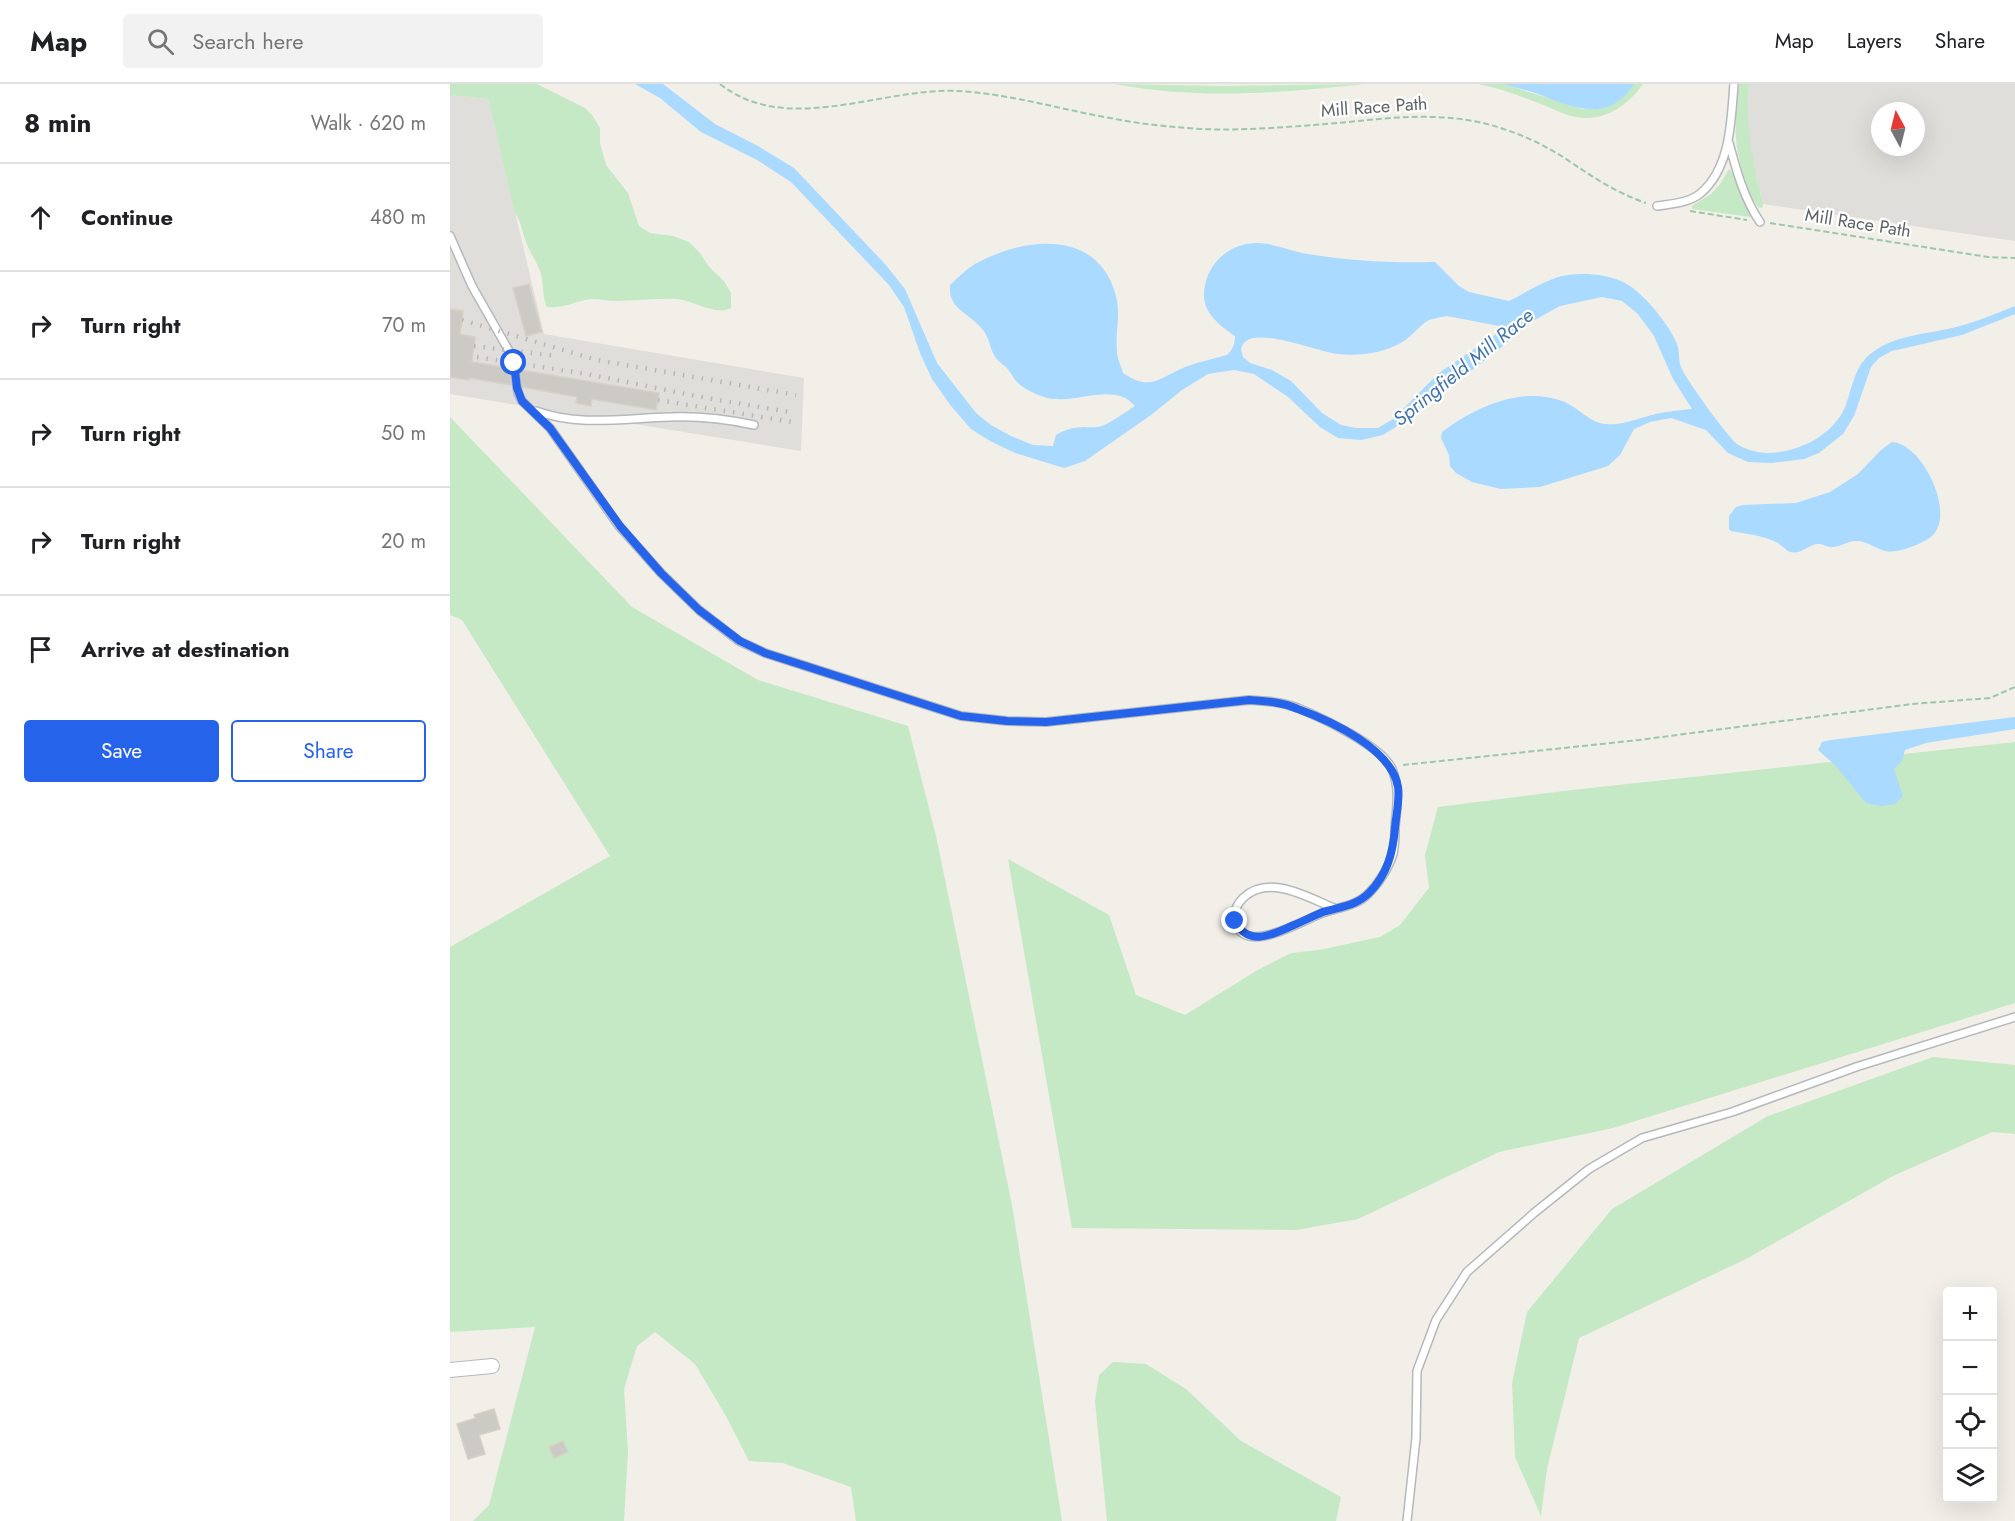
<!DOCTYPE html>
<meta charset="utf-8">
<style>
:root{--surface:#fff;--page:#f2f2f2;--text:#202124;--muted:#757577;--line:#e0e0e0;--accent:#2563eb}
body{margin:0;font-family:Jost,sans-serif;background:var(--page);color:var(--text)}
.controls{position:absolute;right:18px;bottom:18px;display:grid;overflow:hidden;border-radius:6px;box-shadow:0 6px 24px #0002}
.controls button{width:54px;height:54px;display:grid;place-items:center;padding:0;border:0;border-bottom:2px solid var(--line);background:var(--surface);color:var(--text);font:30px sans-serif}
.compass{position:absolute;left:1421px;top:18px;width:54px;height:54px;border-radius:50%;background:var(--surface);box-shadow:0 6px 24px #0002;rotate:353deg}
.stop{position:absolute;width:18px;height:18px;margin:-14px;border:4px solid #2563eb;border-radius:50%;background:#fff}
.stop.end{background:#2563eb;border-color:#fff;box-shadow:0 2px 6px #0008}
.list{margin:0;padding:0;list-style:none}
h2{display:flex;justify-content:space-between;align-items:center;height:78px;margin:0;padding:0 24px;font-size:26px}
h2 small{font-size:20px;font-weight:400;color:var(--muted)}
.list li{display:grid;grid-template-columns:39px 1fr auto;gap:18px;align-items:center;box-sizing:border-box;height:108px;padding:0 24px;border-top:2px solid var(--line)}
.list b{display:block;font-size:22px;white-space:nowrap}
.list em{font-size:20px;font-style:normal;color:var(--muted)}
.actions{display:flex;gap:12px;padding:18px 24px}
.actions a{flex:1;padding:14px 0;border:2px solid var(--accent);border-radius:6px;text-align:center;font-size:21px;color:var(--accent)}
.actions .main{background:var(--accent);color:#fff}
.icon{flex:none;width:33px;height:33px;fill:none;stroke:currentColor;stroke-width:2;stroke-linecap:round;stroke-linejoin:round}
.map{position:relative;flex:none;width:1565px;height:1437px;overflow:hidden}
header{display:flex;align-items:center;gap:36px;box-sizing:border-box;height:84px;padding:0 30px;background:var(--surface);border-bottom:2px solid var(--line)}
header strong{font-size:28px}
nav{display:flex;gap:33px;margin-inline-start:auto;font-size:21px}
.search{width:420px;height:54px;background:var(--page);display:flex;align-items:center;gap:15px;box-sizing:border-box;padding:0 21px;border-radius:6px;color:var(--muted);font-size:22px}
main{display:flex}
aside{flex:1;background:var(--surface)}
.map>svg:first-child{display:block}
.industrial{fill:#e0deda;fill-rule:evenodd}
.green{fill:#c5e8c5}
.water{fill:#aadaff;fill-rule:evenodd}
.building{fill:#cccac5;stroke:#d6d1c6;stroke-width:1.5}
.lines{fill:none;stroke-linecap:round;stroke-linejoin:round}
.lane-casing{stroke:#b5b8bc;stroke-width:10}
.street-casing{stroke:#b5b8bc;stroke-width:16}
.path{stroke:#9cc7a9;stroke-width:2;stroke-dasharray:6 3;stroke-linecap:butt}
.lane{stroke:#fff;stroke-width:7}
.street{stroke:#fff;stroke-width:14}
.rail{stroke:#b6b7b8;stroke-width:4.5;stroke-dasharray:1.5 8;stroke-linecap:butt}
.route{stroke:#2563eb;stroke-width:8}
.labels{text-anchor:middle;stroke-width:4.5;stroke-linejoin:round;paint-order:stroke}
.street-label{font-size:18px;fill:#5f6368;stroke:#fff}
.water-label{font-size:20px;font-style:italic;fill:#4174aa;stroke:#fff}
</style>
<header>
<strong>Map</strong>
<div class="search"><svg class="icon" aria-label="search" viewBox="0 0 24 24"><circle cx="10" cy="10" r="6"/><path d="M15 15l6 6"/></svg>Search here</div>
<nav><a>Map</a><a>Layers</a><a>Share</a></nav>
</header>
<main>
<aside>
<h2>8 min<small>Walk · 620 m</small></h2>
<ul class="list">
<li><svg class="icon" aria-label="ahead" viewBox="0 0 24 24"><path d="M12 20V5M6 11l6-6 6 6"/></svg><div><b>Continue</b></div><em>480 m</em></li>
<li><svg class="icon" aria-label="right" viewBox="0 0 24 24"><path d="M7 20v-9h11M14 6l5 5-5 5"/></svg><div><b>Turn right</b></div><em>70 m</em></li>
<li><svg class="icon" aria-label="right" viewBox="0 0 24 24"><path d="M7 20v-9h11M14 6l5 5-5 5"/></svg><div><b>Turn right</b></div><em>50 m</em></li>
<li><svg class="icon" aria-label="right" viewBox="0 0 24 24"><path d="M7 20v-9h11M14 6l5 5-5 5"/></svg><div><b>Turn right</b></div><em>20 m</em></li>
<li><svg class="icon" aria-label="arrive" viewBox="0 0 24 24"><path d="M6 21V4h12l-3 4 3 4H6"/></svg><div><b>Arrive at destination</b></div></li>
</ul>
<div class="actions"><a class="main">Save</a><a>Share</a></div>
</aside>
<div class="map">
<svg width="1565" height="1437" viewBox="0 0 1565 1437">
<rect width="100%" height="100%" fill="#f1efe8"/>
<path class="industrial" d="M 1299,0 L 1565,0 L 1565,157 L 1313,120 L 1301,69 L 1297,36 ZM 1430,27 L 1466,27 L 1466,63 L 1430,63 Z
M 0,11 L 38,15 L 94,250 L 354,294 L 351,367 L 0,310 Z"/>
<path class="green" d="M 0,0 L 87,0 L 135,24 L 142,31 L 150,44 L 150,59 L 156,81 L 178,109 L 189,142 L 200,149 L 223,152 L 239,158 L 249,168 L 260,184 L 274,197 L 281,209 L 281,224 C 266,232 245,217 227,215 C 207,214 186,217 166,217 C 158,217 150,215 142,215 C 126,216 115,225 97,223 C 92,213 94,201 91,190 C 88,179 81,171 77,160 C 72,149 72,139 65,129 L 38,15 L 0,11 Z
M 665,0 L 771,2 L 915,0 C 827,9 752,16 665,0 Z
M 1028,0 L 1054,0 L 1132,25 C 1154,26 1172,18 1184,0 L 1193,0 C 1180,19 1158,35 1135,34 C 1120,34 1104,25 1091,20 C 1070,12 1050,4 1028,0 Z
M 1289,0 L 1299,0 C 1295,42 1303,79 1313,120 L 1313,123 L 1310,124 C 1303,119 1299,107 1296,99 C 1283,62 1284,39 1289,0 Z
M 1279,85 L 1285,93 L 1301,133 L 1242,125 L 1242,122 L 1261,110 L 1271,99 Z
M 0,333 L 182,523 L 308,596 L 458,642 L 486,752 L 562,1121 L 612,1437 L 406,1437 L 401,1403 L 333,1379 L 299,1377 L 276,1332 L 245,1280 L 205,1248 L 187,1262 L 174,1305 L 178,1368 L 174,1437 L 23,1437 L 39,1421 L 85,1243 L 0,1248 L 0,863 L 160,772 L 12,536 L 0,531 Z
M 1565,658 L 1565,919 L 1163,1044 L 1049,1068 L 908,1135 L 846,1146 L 622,1144 L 558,775 L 659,831 L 686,911 L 735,931 L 806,887 L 841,869 L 869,866 L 930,853 L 950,841 L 979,804 L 975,771 L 988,723 L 1122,706 Z
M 1483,973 L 1565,981 L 1565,1050 L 1542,1048 L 1443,1092 L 1296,1175 L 1129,1254 L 1097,1385 L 1091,1432 L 1065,1373 L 1062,1299 L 1077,1228 L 1162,1125 L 1318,1032 Z
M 663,1278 L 696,1280 L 736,1305 L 791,1357 L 891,1413 L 886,1437 L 657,1437 L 645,1317 L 649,1291 Z"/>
<path class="water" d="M 185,0 L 213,0 L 265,40 L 308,62 L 344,84 L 435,180 L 455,205 L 487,279 L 526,329 L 541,341 L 561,352 L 583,361 L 603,362 L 606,351 C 623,341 630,344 648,343 C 657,342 677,327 685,322 C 666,299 632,317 606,315 C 594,315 577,307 568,299 C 564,295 561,289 557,284 C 553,280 547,277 544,271 C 540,264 539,253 533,246 C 519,228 498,226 500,201 C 509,193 518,183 529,178 C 578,152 649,146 666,212 C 671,231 665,248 667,267 C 667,274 671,282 673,289 C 701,308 709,294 735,283 C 748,278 763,275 777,271 C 783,265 785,260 785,252 C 768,240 749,226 755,201 C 760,177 781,159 807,159 C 822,159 838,166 852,169 C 896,177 940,179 985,178 L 1009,202 L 1019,208 L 1059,217 C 1075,209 1090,199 1108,193 C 1126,188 1153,189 1171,197 C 1191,205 1219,240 1227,260 C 1230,267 1228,276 1231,283 C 1235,294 1277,352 1287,360 C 1294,365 1308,369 1317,369 C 1347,369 1383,352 1395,323 C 1403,303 1404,281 1423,268 C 1447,250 1481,250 1510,242 C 1529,237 1547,229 1565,222 L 1565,230 L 1512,251 L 1442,267 L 1429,274 L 1421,283 L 1404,332 L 1393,350 L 1369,369 L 1354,375 L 1322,379 L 1298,378 L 1278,369 L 1256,346 L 1221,334 L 1200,338 L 1184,345 L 1170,371 L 1158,382 L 1090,403 L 1051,405 L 1022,398 L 1006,389 L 1000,382 L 999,371 L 991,354 L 992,348 C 1025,323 1071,302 1112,317 C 1127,322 1139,339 1156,340 C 1172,342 1194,332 1210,329 C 1221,327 1232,326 1242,325 L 1223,295 L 1204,252 L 1188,230 L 1172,217 L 1152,213 L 1110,222 L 1083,237 L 1047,267 L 957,336 L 933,351 L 911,356 L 888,354 L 870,343 L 838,313 L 804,290 L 784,286 L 758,290 L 732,306 L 701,331 L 635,377 L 614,384 L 565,369 L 540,357 L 521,345 L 501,322 L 482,295 L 470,269 L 454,223 L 439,201 L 341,98 L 307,76 L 251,48 L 210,14 ZM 997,232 L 1049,242 L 1049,248 L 989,289 L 943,335 L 928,344 L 906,344 L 891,341 L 872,329 L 841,297 L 822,286 L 800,279 L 793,273 L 791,265 C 792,262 794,258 796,257 C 812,245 866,267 887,270 C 910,272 933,270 954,257 C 963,251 970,241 979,236 C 985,234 992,233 997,232 Z
M 1054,0 L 1184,0 C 1156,43 1119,21 1082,8 C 1073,5 1063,3 1054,0 Z
M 1442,358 C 1473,359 1510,436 1478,455 C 1468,461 1446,470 1435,467 C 1424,464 1416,456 1405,457 C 1397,457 1391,463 1383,463 C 1378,464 1375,461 1370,460 C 1359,459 1352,471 1340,468 C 1335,466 1331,460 1326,458 C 1312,451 1296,450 1281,447 L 1279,445 L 1279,432 L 1286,423 L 1293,421 L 1346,419 L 1380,408 L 1408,390 L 1431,366 Z
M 1565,633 L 1565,645 L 1476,659 L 1455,666 L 1452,677 L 1444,685 L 1453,712 L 1445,720 L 1431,722 L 1416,719 L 1385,681 L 1368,666 L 1372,658 L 1381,656 Z"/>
<path class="building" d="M 79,200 L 92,248 L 76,252 L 63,204 Z
M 0,225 L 13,227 L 10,250 L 25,253 L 22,278 L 59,284 L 61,301 L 19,294 L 19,296 L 0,293 Z
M 70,286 L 209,309 L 206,326 L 142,315 L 141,322 L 126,319 L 127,313 L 73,303 Z
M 44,1325 L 50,1345 L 29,1351 L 35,1370 L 18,1375 L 7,1340 L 26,1334 L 24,1331 Z
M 113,1357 L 118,1368 L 104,1374 L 99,1363 Z"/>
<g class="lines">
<defs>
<path id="lane" d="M 1279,59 C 1286,85 1294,115 1310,138
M 1207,122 C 1221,120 1239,119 1251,109 C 1281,83 1281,36 1284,0
M 0,152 L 22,202 L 63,274 L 68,309 L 72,317 L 100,344 L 169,442 L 211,489 L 249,526 L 289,557 L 315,569 L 511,632 L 557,637 L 596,638 L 799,616 C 816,617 832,618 848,624 C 872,634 932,662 942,685 C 950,704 947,722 945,743 C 945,751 945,762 943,770 C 939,783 929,799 919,809 C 906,823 887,823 870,830 C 852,837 789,875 785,834 C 784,826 787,820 793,814 C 819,789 859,814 886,825
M 86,327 C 130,343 175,334 220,333 C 249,332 276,335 304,341
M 957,1437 L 966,1354 L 967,1287 L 986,1236 L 1017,1188 L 1084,1129 L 1139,1085 L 1192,1054 L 1282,1028 L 1406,983 L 1565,933"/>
<path id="street" d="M 0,1286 L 42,1282"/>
</defs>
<use href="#lane" class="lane-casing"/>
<use href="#street" class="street-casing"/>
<path class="path" d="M 270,0 C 337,53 432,3 508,7 C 560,10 609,25 660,34 C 690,40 720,43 750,45 C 800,47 850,42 899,38 C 945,33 988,29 1033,39 C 1061,46 1088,57 1113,73 C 1140,91 1164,108 1196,119
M 1240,127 L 1297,136
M 1320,139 L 1538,173 L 1565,174
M 953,681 L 1189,656 L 1462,620 L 1540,614 L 1565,603"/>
<use href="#lane" class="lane"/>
<use href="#street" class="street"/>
<path class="rail" d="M 12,236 L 147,276 L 346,311
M 24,262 L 107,272
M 27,273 L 137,290 L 251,313 L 345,329
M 208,316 L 342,338"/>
</g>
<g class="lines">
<path class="route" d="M 64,279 L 67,304 L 72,317 L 100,344 L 170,442 L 211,489 L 249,526 L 290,557 L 315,569 L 511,632 L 557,637 L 596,638 L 799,616 C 816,617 832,618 848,625 C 881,637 942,665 948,703 C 950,715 946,731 945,744 C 943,769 937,791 919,809 C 906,822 889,823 873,828 C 863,832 854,837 844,841 C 823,850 799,864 785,837"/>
</g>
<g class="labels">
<g class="street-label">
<text transform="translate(924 23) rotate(-4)" y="6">Mill Race Path</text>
<text transform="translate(1408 139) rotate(9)" y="6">Mill Race Path</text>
</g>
<g class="water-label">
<text transform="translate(1013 283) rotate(-39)" y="7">Springfield Mill Race</text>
</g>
</g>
</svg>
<div class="controls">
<button>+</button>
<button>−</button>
<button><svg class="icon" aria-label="locate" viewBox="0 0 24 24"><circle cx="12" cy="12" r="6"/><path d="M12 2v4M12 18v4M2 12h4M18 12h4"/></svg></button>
<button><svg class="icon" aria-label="layers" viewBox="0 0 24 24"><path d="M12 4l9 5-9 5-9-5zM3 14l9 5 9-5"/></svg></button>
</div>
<svg class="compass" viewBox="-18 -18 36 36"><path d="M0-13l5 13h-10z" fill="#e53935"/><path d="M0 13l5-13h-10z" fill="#757577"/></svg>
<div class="stop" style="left:64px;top:279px"></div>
<div class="stop end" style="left:785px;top:837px"></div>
</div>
</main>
